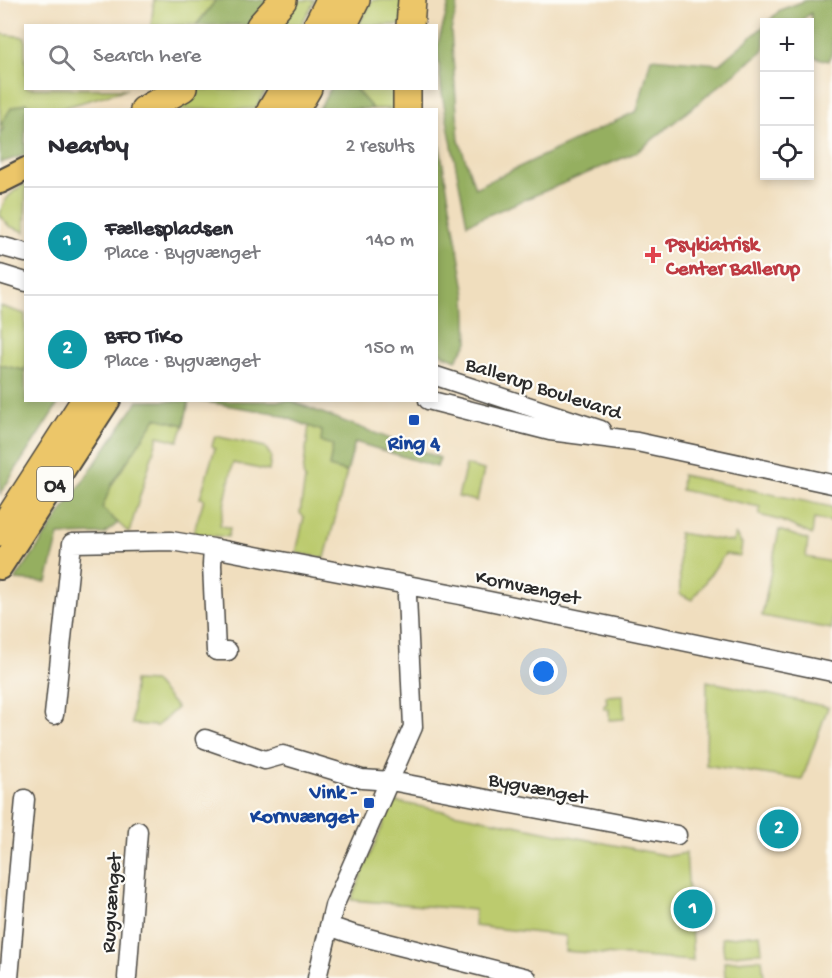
<!DOCTYPE html>
<meta charset="utf-8">
<style>
:root{--surface:#fff;--page:#f7f7f7;--text:#2b2b33;--muted:#7c7c81;--line:#e1e1e2;--accent:#2563eb}
body{margin:0;font-family:"Gochi Hand",sans-serif;background:var(--page);color:var(--text)}
.controls{position:absolute;right:18px;top:18px;display:grid;overflow:hidden;border-radius:0px;box-shadow:0 3px 9px #0003}
.controls button{width:54px;height:54px;display:grid;place-items:center;padding:0;border:0;border-bottom:2px solid var(--line);background:var(--surface);color:var(--text);font:30px sans-serif}
.you{position:absolute;left:544px;top:672px;width:21px;height:21px;margin:-15px;border:4px solid #fff;border-radius:50%;background:#1a73e8;box-shadow:0 0 0 9px #1a73e833}
.badge{display:grid;place-items:center;width:39px;height:39px;border-radius:50%;background:var(--accent);color:#fff;font-size:20px;font-weight:700}
.pin{position:absolute;translate:-50% -50%;border:3px solid #fff;box-shadow:0 2px 6px #0006}
.list{margin:0;padding:0;list-style:none}
h2{display:flex;justify-content:space-between;align-items:center;height:78px;margin:0;padding:0 24px;font-size:26px}
h2 small{font-size:20px;font-weight:400;color:var(--muted)}
.list li{display:grid;grid-template-columns:39px 1fr auto;gap:18px;align-items:center;box-sizing:border-box;height:108px;padding:0 24px;border-top:2px solid var(--line)}
.list b{display:block;font-size:22px;white-space:nowrap}
.list p{margin:0;font-size:20px;white-space:nowrap;color:var(--muted)}
.list em{font-size:20px;font-style:normal;color:var(--muted)}
.icon{flex:none;width:33px;height:33px;fill:none;stroke:currentColor;stroke-width:2;stroke-linecap:round;stroke-linejoin:round}
.map{position:relative;flex:none;width:832px;height:978px;overflow:hidden}
.search{position:absolute;background:var(--surface);box-shadow:0 3px 9px #0003;left:24px;top:24px;width:414px;height:66px;display:flex;align-items:center;gap:15px;box-sizing:border-box;padding:0 21px;border-radius:0px;color:var(--muted);font-size:22px}
.panel{position:absolute;background:var(--surface);box-shadow:0 3px 9px #0003;left:24px;top:108px;width:414px;height:294px;border-radius:0px}
.map>svg:first-child{display:block}
.green{fill:#bccb6e;stroke:#747b4c;stroke-width:1.5}
.forest{fill:#95af61;stroke:#606d46;stroke-width:1.5}
.lines{fill:none;stroke-linecap:round;stroke-linejoin:round}
.minor-casing{stroke:#494641;stroke-width:21}
.major-casing{stroke:#494641;stroke-width:26}
.highway-casing{stroke:#494641;stroke-width:30}
.minor{stroke:#fff;stroke-width:18}
.major{stroke:#ecc669;stroke-width:22}
.highway{stroke:#ecc669;stroke-width:27}
.health-dot{fill:#e0444e;stroke:#fdfcf7;stroke-width:2}
.transit-dot{fill:#1a4fb4;stroke:#fdfcf7;stroke-width:2}
.labels{text-anchor:middle;stroke-width:4.5;stroke-linejoin:round;paint-order:stroke}
.shield{fill:#fdfcf7;stroke:#6a6a68;stroke-width:1.5}
.shield-label{font-size:20px;font-weight:bold;fill:#2b2b2b}
.health-label{font-size:21px;font-weight:bold;fill:#be3a42;stroke:#fdfcf7;text-anchor:start}
.street-label{font-size:21px;fill:#2b2b2b;stroke:#fdfcf7}
.transit-label{font-size:21px;font-weight:bold;fill:#164399;stroke:#fdfcf7}
</style>
<div class="map">
<svg width="832" height="978" viewBox="0 0 832 978">
<rect width="100%" height="100%" fill="#fdfcf7"/>
<filter id="ink" filterUnits="userSpaceOnUse"><feTurbulence type="fractalNoise" baseFrequency=".0167" numOctaves="2"/><feDisplacementMap in="SourceGraphic" scale="12" xChannelSelector="R" yChannelSelector="G"/><feConvolveMatrix kernelMatrix="1 2 1 2 8 2 1 2 1" color-interpolation-filters="sRGB"/></filter>
<filter id="wash" filterUnits="userSpaceOnUse"><feTurbulence type="fractalNoise" baseFrequency=".008" numOctaves="4" result="noise"/><feDisplacementMap in="SourceGraphic" scale="24" xChannelSelector="R" yChannelSelector="G"/><feGaussianBlur stdDeviation="1.35" result="paint"/><feColorMatrix in="noise" values="0 0 0 0 0 0 0 0 0 0 0 0 0 0 0 0 0 1.4 0 .05"/><feComposite in="paint" operator="in"/></filter>
<g filter="url(#wash)">
<rect width="100%" height="100%" fill="#f0debe"/>
<path class="green" d="M 154,0 L 216,0 L 196,25 L 151,26 Z
M 292,0 L 315,0 L 301,25 L 268,26 Z
M 372,0 L 406,0 L 402,25 L 358,26 Z
M 0,34 L 25,37 L 26,88 L 127,89 L 59,109 L 37,109 L 25,103 L 11,108 L 4,128 L 0,132 Z
M 192,89 L 267,89 L 255,109 L 156,110 Z
M 355,89 L 400,89 L 399,109 L 373,109 Z
M 24,184 L 26,186 L 25,232 L 9,226 L 0,215 C 2,200 12,192 24,184 Z
M 0,306 L 25,314 L 26,368 L 23,370 L 0,365 Z
M 156,417 L 184,425 L 178,441 L 158,436 L 129,533 L 102,508 L 112,484 Z
M 309,425 L 322,431 L 333,445 L 329,467 L 347,472 L 325,558 L 296,553 L 304,517 L 300,513 L 305,479 L 303,474 Z
M 215,436 L 265,447 L 271,456 L 269,471 L 233,463 L 220,525 L 230,528 L 228,537 L 193,534 L 204,499 L 200,498 L 215,448 L 212,446 Z
M 466,465 L 484,470 L 477,501 L 458,497 Z
M 682,475 L 832,507 L 832,522 L 814,519 L 812,535 L 782,521 L 759,515 L 760,507 L 681,490 Z
M 779,530 L 808,540 L 806,557 L 832,562 L 832,629 L 762,616 Z
M 679,533 L 733,542 L 735,534 L 742,544 L 740,556 L 725,554 L 692,600 L 680,594 Z
M 134,681 L 154,682 L 177,708 L 157,726 L 132,724 Z
M 707,681 L 828,707 L 802,780 L 706,765 Z
M 623,695 L 624,719 L 609,720 L 609,709 L 604,709 L 604,705 L 607,704 L 606,696 Z
M 393,801 L 669,856 L 686,853 L 689,894 L 679,900 L 675,911 L 681,923 L 691,927 L 693,961 L 565,951 L 566,936 L 474,926 L 475,910 L 351,900 Z
M 760,934 L 762,952 L 724,956 L 722,938 Z
M 762,959 L 764,977 L 725,978 L 724,962 Z"/>
<path class="forest" d="M 216,0 L 274,0 L 250,25 L 196,26 Z
M 450,0 L 459,0 L 451,31 L 459,140 L 475,188 L 637,111 L 651,58 L 719,64 L 764,26 L 764,50 L 637,152 L 467,224 L 442,94 L 437,47 Z
M 807,0 L 832,0 L 832,52 L 829,61 L 810,56 L 811,13 L 799,22 L 768,22 L 780,10 Z
M 331,88 L 355,89 L 373,109 L 319,109 Z
M 25,103 L 37,109 L 26,110 L 25,155 L 0,163 L 0,133 L 4,128 L 1,124 L 11,108 Z
M 437,131 L 466,295 L 468,342 L 456,360 L 442,354 L 437,348 Z
M 0,365 L 23,370 L 25,368 L 26,400 L 60,401 L 0,494 Z
M 138,401 L 189,401 L 184,425 L 156,418 L 112,484 L 102,508 L 118,523 L 104,534 L 59,535 L 47,582 L 15,580 Z
M 200,401 L 291,401 L 440,458 L 437,467 L 355,442 L 347,472 L 329,467 L 333,445 L 321,442 L 322,431 L 274,413 Z"/>
</g>
<g filter="url(#ink)">
<g class="lines">
<defs>
<path id="minor" d="M 0,246 L 26,253
M 0,274 L 26,282
M 436,376 L 601,430
M 428,400 L 550,431 L 637,442 L 832,484
M 213,548 L 212,565 L 216,651 L 228,651
M 54,715 L 72,543 L 171,541 L 213,548 L 465,596 L 832,672
M 205,739 L 265,760 L 283,755 L 362,779 L 391,781 L 677,835
M 329,926 L 352,934 L 527,978
M 9,978 L 25,799
M 127,978 L 138,831
M 317,978 L 334,906 L 413,727 L 407,596 L 409,585"/>
<path id="major" d="M 0,182 L 26,169
M 0,568 L 109,400"/>
<path id="highway" d="M 260,26 L 283,0
M 317,26 L 330,0
M 343,26 L 356,0
M 410,26 L 412,0
M 407,88 L 407,110
M 144,110 L 183,88
M 271,110 L 284,88
M 295,110 L 308,88
M 0,532 L 85,400"/>
</defs>
<use href="#minor" class="minor-casing"/>
<use href="#major" class="major-casing"/>
<use href="#highway" class="highway-casing"/>
<use href="#minor" class="minor"/>
<use href="#major" class="major"/>
<use href="#highway" class="highway"/>
</g>
</g>
<path class="health-dot" d="M650 246h6v6h6v6h-6v6h-6v-6h-6v-6h6z"/>
<g class="transit-dot">
<rect x="408" y="414" width="12" height="12" rx="3"/>
<rect x="363" y="797" width="12" height="12" rx="3"/>
</g>
<g class="labels">
<rect class="shield" x="37" y="467" width="36" height="34" rx="4.5"/>
<g class="shield-label">
<text x="55" y="491">O4</text>
</g>
<g class="health-label">
<text x="666" y="250">Psykiatrisk<tspan x="666" dy="24">Center Ballerup</tspan></text>
</g>
<g class="street-label">
<text transform="translate(544 387) rotate(18)" y="7">Ballerup Boulevard</text>
<text transform="translate(528 586) rotate(12)" y="7">Kornvænget</text>
<text transform="translate(538 787) rotate(11)" y="7">Bygvænget</text>
<text transform="translate(110 903) rotate(-86)" y="7">Rugvænget</text>
</g>
<g class="transit-label">
<text x="414" y="449">Ring 4</text>
<text x="357" y="798" text-anchor="end">Vink -<tspan x="357" dy="24">Kornvænget</tspan></text>
</g>
</g>
</svg>
<div class="controls">
<button>+</button>
<button>−</button>
<button><svg class="icon" aria-label="locate" viewBox="0 0 24 24"><circle cx="12" cy="12" r="6"/><path d="M12 2v4M12 18v4M2 12h4M18 12h4"/></svg></button>
</div>
<div class="you"></div>
<div class="pin badge" style="left:693px;top:909px;background:#0f9aa8">1</div>
<div class="pin badge" style="left:779px;top:829px;background:#0f9aa8">2</div>
<div class="search"><svg class="icon" aria-label="search" viewBox="0 0 24 24"><circle cx="10" cy="10" r="6"/><path d="M15 15l6 6"/></svg>Search here</div>
<section class="panel">
<h2>Nearby<small>2 results</small></h2>
<ul class="list">
<li><span class="badge" style="background:#0f9aa8">1</span><div><b>Fællespladsen</b><p>Place · Bygvænget</p></div><em>140 m</em></li>
<li><span class="badge" style="background:#0f9aa8">2</span><div><b>BFO TiKo</b><p>Place · Bygvænget</p></div><em>150 m</em></li>
</ul>
</section>
</div>
